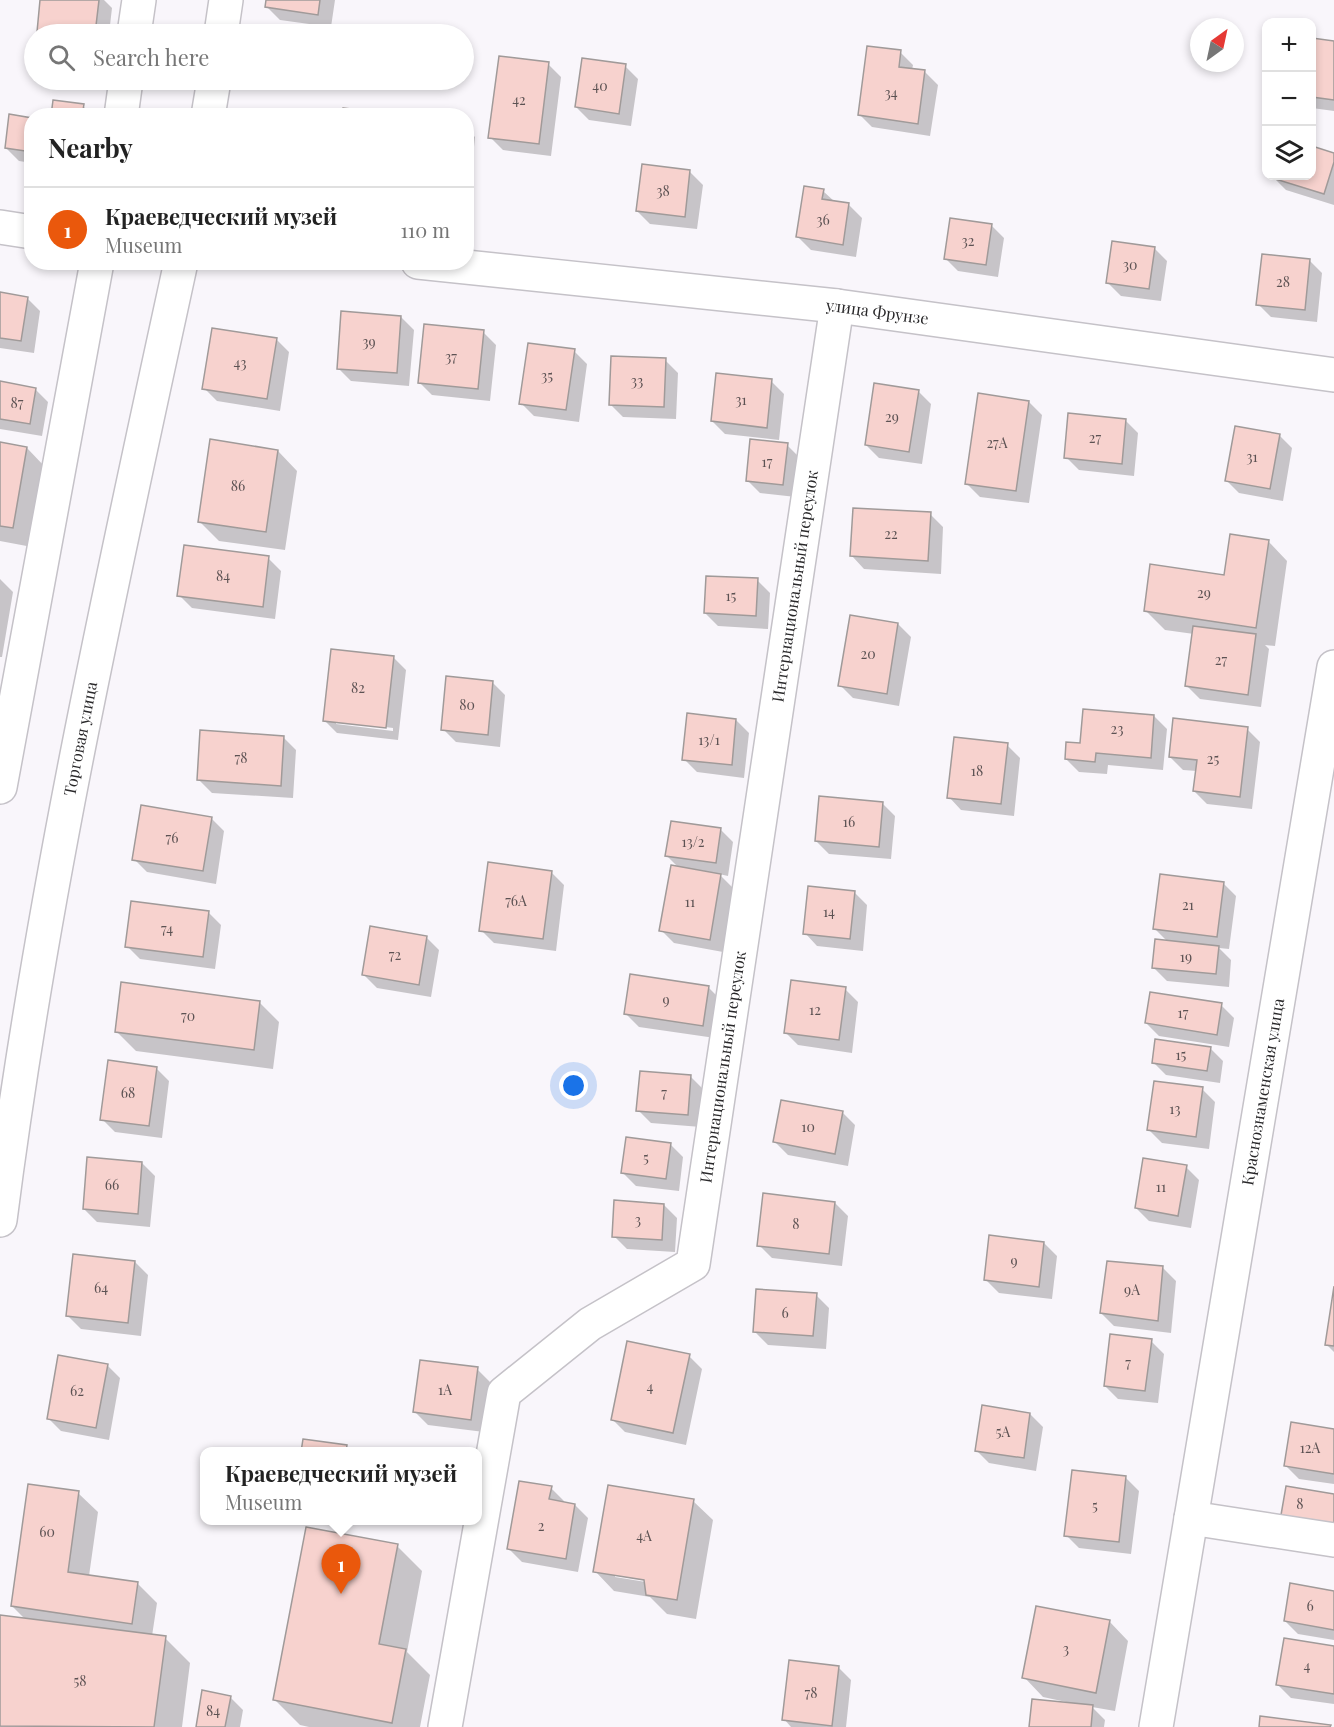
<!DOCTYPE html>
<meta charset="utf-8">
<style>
:root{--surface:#fff;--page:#f6f6f6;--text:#222;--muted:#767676;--line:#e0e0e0;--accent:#ea580c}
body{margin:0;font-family:"Playfair Display",serif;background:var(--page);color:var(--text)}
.controls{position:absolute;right:18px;top:18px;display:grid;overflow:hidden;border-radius:12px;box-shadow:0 3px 9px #0003}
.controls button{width:54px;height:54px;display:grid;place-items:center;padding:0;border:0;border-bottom:2px solid var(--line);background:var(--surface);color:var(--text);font:30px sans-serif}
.compass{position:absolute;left:1190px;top:18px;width:54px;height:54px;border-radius:50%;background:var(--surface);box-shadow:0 3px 9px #0003;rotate:33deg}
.you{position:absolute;left:574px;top:1086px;width:21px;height:21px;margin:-15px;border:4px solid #fff;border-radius:50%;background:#1a73e8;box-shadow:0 0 0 9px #1a73e833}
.badge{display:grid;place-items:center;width:39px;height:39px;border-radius:50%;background:var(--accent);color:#fff;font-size:20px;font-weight:700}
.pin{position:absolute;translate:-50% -50px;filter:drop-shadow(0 2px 3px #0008)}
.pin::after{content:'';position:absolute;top:32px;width:21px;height:18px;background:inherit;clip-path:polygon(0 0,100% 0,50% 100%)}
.popup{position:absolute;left:200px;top:1447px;width:282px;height:78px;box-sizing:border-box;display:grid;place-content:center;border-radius:12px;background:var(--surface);filter:drop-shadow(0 2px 4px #0005);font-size:20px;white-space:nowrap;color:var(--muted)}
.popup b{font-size:22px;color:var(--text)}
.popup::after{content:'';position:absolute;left:50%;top:100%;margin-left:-12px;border:12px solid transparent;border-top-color:var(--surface)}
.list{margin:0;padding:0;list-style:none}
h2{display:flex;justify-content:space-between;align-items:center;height:78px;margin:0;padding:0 24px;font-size:26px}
h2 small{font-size:20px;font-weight:400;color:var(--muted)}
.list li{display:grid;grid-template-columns:39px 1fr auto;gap:18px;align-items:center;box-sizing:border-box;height:84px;padding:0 24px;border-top:2px solid var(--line)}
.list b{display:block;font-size:22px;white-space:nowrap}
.list p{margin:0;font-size:20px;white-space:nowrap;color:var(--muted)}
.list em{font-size:20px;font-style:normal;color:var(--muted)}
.icon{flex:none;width:33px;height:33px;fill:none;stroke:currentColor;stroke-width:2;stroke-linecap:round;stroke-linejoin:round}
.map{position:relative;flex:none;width:1334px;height:1727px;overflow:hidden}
.search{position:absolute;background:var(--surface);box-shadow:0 3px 9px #0003;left:24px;top:24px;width:450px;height:66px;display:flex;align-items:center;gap:15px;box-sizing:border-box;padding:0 21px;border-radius:33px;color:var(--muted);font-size:22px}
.panel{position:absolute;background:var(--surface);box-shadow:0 3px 9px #0003;left:24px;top:108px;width:450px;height:162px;border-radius:24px}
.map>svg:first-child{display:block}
.shadow{fill:#0003;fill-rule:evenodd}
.building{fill:#f7d2ce;stroke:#a09a99;stroke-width:1.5}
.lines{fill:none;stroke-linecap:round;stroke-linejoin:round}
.minor-casing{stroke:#c5c2c8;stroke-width:36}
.minor{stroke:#fff;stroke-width:33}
.labels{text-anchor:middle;stroke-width:6;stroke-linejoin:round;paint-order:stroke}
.number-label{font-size:14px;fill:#5c5253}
.street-label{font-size:16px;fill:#29282a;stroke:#f9f6fb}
</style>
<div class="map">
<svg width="1334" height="1727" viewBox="0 0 1334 1727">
<rect width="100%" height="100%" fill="#f9f6fb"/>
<path class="shadow" d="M 42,0 L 104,0 L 112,8 L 109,34 L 41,34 L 38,32 Z
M 268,0 L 335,0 L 331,27 L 280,20 L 267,7 Z
M 1312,39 L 1334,42 L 1334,111 L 1312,108 Z
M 900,52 L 913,65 L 912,70 L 925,72 L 938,85 L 930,136 L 872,127 L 859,114 Z
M 548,64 L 561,77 L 551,156 L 503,150 L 490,137 Z
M 625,66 L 638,79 L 631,126 L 589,120 L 576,107 Z
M 83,106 L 93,116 L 52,116 Z
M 32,119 L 32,163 L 19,161 L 6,148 Z
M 466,128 L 475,137 L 469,197 L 466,196 Z
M 1312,147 L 1334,154 L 1334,205 L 1286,190 L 1273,177 L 1274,176 L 1312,176 Z
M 690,172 L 703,185 L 697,229 L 650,224 L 637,211 Z
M 823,191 L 835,202 L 849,205 L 862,218 L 856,257 L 811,250 L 798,237 Z
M 991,225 L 1004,238 L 998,277 L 958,271 L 945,258 Z
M 1154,248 L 1167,261 L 1161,301 L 1121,296 L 1108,283 Z
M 1309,260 L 1322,273 L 1317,322 L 1271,317 L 1258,304 Z
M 0,294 L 27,298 L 40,311 L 34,353 L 0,348 Z
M 401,317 L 414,330 L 409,386 L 351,381 L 338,368 Z
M 483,332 L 496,345 L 490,401 L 432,395 L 419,382 Z
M 276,339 L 289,352 L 280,411 L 217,401 L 204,388 Z
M 574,351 L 587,364 L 579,422 L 534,416 L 521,403 Z
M 665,360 L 678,373 L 676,419 L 623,417 L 610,404 Z
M 771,381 L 784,394 L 779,440 L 725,434 L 712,421 Z
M 0,383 L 35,389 L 48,402 L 42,436 L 0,429 Z
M 918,391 L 931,404 L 922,464 L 879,458 L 866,445 Z
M 1029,402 L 1042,415 L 1029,503 L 980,497 L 967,484 Z
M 1125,420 L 1138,433 L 1134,476 L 1079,470 L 1066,457 Z
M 1279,435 L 1292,448 L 1283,501 L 1239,493 L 1226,480 Z
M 0,443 L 27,448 L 46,468 L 32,547 L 0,541 Z
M 787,445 L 800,458 L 796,497 L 760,493 L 747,480 Z
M 278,451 L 297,471 L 285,550 L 219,541 L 199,521 Z
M 930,514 L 943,527 L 941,574 L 864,569 L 852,556 Z
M 1268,541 L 1287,561 L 1275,646 L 1265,645 L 1269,649 L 1261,707 L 1200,699 L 1187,686 L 1194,634 L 1165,630 L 1145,610 L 1226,577 Z
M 268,558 L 281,571 L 275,619 L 192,608 L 179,595 Z
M 0,579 L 13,592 L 2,657 L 0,657 Z
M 757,580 L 770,593 L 768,629 L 718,626 L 705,613 Z
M 898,624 L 911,637 L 899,706 L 853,698 L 840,685 Z
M 393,657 L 406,670 L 398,740 L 337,733 L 324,720 ZM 336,721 L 393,728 L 393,731 L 336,724 Z
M 492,682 L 505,695 L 500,747 L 456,742 L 443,729 Z
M 1154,716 L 1167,729 L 1163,770 L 1108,765 L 1107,774 L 1079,772 L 1066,759 L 1081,745 Z
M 736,720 L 749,733 L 744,778 L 697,772 L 684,759 Z
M 1247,729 L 1260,742 L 1252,809 L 1207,804 L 1194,791 L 1197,771 L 1183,770 L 1170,757 Z
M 283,737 L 296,750 L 293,798 L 212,793 L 199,780 Z
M 1007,745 L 1020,758 L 1014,816 L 961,810 L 949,797 Z
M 882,803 L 895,816 L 891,859 L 829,854 L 816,841 Z
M 211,818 L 224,831 L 216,884 L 147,872 L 134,859 Z
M 720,829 L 733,842 L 728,876 L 719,874 L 733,888 L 723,952 L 674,943 L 661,930 L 679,868 L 667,856 Z
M 551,872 L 564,885 L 556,951 L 494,943 L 481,930 Z
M 1223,883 L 1236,896 L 1229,949 L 1219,948 L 1231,960 L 1229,987 L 1167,981 L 1154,968 L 1168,942 L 1154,928 Z
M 854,892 L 867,905 L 863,951 L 817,946 L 805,933 Z
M 208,912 L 221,925 L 215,969 L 140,959 L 127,946 Z
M 426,937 L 439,950 L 431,997 L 377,988 L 364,975 Z
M 708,987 L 721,1000 L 715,1038 L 639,1027 L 626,1014 Z
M 845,989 L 858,1002 L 852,1053 L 798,1045 L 785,1032 Z
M 260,1003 L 279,1022 L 273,1069 L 136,1051 L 116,1031 Z
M 1221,1005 L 1234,1018 L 1229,1047 L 1159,1036 L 1146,1023 Z
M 1210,1048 L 1223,1061 L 1220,1083 L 1166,1075 L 1153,1062 Z
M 156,1068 L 169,1081 L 162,1138 L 115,1132 L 102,1119 Z
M 691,1077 L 704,1090 L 701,1127 L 651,1123 L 638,1110 Z
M 1202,1089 L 1215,1102 L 1209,1149 L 1162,1143 L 1149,1130 Z
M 842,1112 L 855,1125 L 848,1166 L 788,1155 L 775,1142 Z
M 670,1144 L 683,1157 L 679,1191 L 636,1186 L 623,1173 Z
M 142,1163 L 155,1176 L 150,1227 L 97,1222 L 84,1209 Z
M 1186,1167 L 1199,1180 L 1191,1228 L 1149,1221 L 1136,1208 Z
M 835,1203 L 848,1216 L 842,1266 L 772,1258 L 759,1245 Z
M 664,1205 L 677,1218 L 675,1252 L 627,1249 L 614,1236 Z
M 1044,1243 L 1057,1256 L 1052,1299 L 999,1293 L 986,1280 Z
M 135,1262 L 148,1275 L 141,1336 L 81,1329 L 68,1316 Z
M 1163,1268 L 1176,1281 L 1171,1333 L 1114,1326 L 1101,1313 Z
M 816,1295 L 829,1308 L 826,1349 L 768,1345 L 755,1332 Z
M 1334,1296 L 1334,1352 L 1327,1345 Z
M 1151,1341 L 1164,1354 L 1158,1403 L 1118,1399 L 1105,1386 Z
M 689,1356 L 702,1369 L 686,1445 L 625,1432 L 612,1419 Z
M 107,1365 L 120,1378 L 109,1440 L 61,1431 L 48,1418 Z
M 477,1369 L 490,1382 L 484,1432 L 428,1425 L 415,1412 Z
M 1030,1414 L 1043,1427 L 1036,1471 L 989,1463 L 976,1450 Z
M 1334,1430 L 1334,1484 L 1299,1479 L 1286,1466 Z
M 1126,1478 L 1139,1491 L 1131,1554 L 1079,1548 L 1066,1535 Z
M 551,1488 L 564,1501 L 563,1503 L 575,1505 L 588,1518 L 578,1572 L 522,1562 L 509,1549 Z
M 78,1493 L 98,1512 L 89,1576 L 137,1583 L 157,1603 L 152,1636 L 165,1638 L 190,1663 L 182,1727 L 0,1727 L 0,1620 L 26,1620 L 12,1606 Z
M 693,1501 L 713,1520 L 696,1619 L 667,1614 L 650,1597 L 614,1591 L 595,1571 ZM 615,1574 L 652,1580 L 652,1583 L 615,1577 Z
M 319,1520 L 352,1520 L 351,1524 Z
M 397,1546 L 422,1571 L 407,1652 L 430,1675 L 420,1727 L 309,1727 L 300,1725 L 275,1700 Z
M 1334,1592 L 1334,1640 L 1298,1634 L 1285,1621 Z
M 1109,1621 L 1128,1641 L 1115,1711 L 1092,1707 L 1105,1720 L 1104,1727 L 1031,1727 L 1071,1705 L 1071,1703 L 1043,1697 L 1024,1677 Z
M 1334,1647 L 1334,1704 L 1291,1698 L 1278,1685 Z
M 838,1667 L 851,1680 L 846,1727 L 791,1727 L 784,1719 Z
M 230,1697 L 243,1710 L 240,1727 L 197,1727 Z"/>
<path class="building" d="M 40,0 L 99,0 L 95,34 L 37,32 Z
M 266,0 L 320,0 L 318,15 L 265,7 Z
M 1312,38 L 1334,41 L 1334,100 L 1312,97 Z
M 867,46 L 901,50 L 899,67 L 925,70 L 918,124 L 858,115 Z
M 499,56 L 549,62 L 539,144 L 488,138 Z
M 582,58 L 626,64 L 619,114 L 575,107 Z
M 53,100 L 84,104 L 82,116 L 51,116 Z
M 343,108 L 391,114 L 391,116 L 342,116 Z
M 9,114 L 32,118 L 32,152 L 5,148 Z
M 1312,146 L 1334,153 L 1334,162 L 1324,194 L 1272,178 L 1272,176 L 1312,176 Z
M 642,164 L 690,170 L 685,217 L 636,211 Z
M 804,186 L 824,189 L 822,199 L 849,203 L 843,245 L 796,237 Z
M 950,218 L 992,224 L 986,265 L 944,259 Z
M 1112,241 L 1155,247 L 1149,289 L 1106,283 Z
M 1262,254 L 1310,259 L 1305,310 L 1256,305 Z
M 0,292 L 28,297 L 21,341 L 0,338 Z
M 341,311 L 401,316 L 397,373 L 337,369 Z
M 424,324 L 484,330 L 478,389 L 418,383 Z
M 212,328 L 277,338 L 267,399 L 202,389 Z
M 528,343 L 575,349 L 566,410 L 519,404 Z
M 611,356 L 666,358 L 664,407 L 609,405 Z
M 716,373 L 772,379 L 767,428 L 711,421 Z
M 0,381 L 36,388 L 30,424 L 0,419 Z
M 874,383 L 919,390 L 909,452 L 865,445 Z
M 978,393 L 1029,401 L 1016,491 L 965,484 Z
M 1068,413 L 1126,419 L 1122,464 L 1064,458 Z
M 1235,426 L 1280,434 L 1270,489 L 1225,481 Z
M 210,439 L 278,450 L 266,532 L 198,522 Z
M 750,439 L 788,443 L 783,485 L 746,481 Z
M 0,442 L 27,447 L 13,528 L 0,526 Z
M 853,508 L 931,512 L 928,561 L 850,556 Z
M 1230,534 L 1269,540 L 1256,628 L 1144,611 L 1150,564 L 1224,575 Z
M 184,545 L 269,556 L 263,607 L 177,596 Z
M 706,576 L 758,578 L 756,616 L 704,613 Z
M 850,615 L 898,623 L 887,694 L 838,686 Z
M 1193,626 L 1256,634 L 1248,695 L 1185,686 Z
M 331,649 L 394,656 L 386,728 L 323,721 Z
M 446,676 L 493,681 L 488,735 L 441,730 Z
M 1083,709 L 1154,715 L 1151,758 L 1096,753 L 1095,762 L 1065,759 L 1066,742 L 1080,743 Z
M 687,713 L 736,719 L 732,765 L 682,760 Z
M 1173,718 L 1248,727 L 1240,797 L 1193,791 L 1197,760 L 1169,757 Z
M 200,730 L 284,736 L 281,786 L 197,780 Z
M 954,737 L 1008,743 L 1001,804 L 947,798 Z
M 819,796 L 883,802 L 879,847 L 815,841 Z
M 141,805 L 212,817 L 203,871 L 132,860 Z
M 671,821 L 721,828 L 716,863 L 665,856 Z
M 488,862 L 552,871 L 543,939 L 479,931 Z
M 671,865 L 721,874 L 710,940 L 659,931 Z
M 1160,874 L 1224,882 L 1217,937 L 1153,929 Z
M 808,886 L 855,891 L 850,939 L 803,934 Z
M 131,901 L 209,911 L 203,957 L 125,947 Z
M 370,926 L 427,936 L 419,985 L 362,975 Z
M 1155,939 L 1219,946 L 1216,974 L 1152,968 Z
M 630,974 L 709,986 L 703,1026 L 624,1014 Z
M 791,980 L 846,987 L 839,1040 L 784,1033 Z
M 121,982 L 260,1001 L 254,1050 L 115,1032 Z
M 1150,992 L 1222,1003 L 1217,1035 L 1145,1023 Z
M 1155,1039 L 1211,1047 L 1207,1071 L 1152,1063 Z
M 108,1060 L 157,1067 L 149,1126 L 100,1120 Z
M 640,1071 L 691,1075 L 688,1115 L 636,1111 Z
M 1154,1081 L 1203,1087 L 1196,1137 L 1147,1130 Z
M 781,1100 L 843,1111 L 835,1154 L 773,1142 Z
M 626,1137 L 671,1143 L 666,1179 L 621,1173 Z
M 87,1157 L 142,1162 L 138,1214 L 83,1209 Z
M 1143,1158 L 1187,1165 L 1178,1216 L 1135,1208 Z
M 763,1193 L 835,1202 L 829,1254 L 757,1246 Z
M 614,1200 L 664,1204 L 662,1240 L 612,1237 Z
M 989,1235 L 1044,1242 L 1039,1287 L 984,1280 Z
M 73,1254 L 135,1261 L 128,1323 L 66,1316 Z
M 1107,1261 L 1163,1266 L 1158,1321 L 1100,1313 Z
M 1334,1286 L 1334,1346 L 1325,1345 Z
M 756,1289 L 817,1293 L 813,1336 L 753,1332 Z
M 1110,1334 L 1152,1339 L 1145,1391 L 1104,1386 Z
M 627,1341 L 690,1354 L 673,1433 L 611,1420 Z
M 58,1355 L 108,1364 L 96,1428 L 47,1419 Z
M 420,1360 L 478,1367 L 471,1420 L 413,1412 Z
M 982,1405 L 1030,1413 L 1024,1458 L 975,1451 Z
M 1291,1422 L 1334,1429 L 1334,1474 L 1284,1466 Z
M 303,1439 L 347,1445 L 346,1452 L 301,1452 Z
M 1072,1470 L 1126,1476 L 1119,1542 L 1064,1536 Z
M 519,1481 L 552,1486 L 549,1499 L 575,1504 L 566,1559 L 507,1549 Z
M 28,1484 L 79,1491 L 68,1572 L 138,1582 L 132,1624 L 11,1606 Z
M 608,1485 L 694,1499 L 677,1600 L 646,1595 L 644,1580 L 593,1572 Z
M 1286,1486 L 1334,1494 L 1334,1524 L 1281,1515 Z
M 306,1527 L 398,1544 L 379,1644 L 406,1649 L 392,1723 L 273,1700 Z
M 1290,1583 L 1334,1591 L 1334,1630 L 1284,1621 Z
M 1036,1606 L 1110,1620 L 1096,1693 L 1022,1678 Z
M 0,1615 L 166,1636 L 154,1727 L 0,1726 Z
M 1284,1638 L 1334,1646 L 1334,1694 L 1276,1685 Z
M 789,1660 L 839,1666 L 832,1726 L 782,1720 Z
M 202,1690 L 231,1696 L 225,1727 L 196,1727 Z
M 1032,1699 L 1093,1705 L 1091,1727 L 1029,1727 Z
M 1260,1716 L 1331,1725 L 1330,1727 L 1259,1727 Z"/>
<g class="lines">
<defs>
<g id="minor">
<path d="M 134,34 L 139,0"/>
<path d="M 221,34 L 226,0"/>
<path d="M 121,116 L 126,80"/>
<path d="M 208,116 L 214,80"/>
<path d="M 0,227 L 32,232"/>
<path id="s1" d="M 418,262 L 837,306 L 1334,375"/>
<path d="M 0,787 L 97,262"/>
<path id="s2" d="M 0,1220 C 41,898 112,580 181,262"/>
<path d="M 1191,1518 L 1334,1540"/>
<path id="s3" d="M 445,1727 L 504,1393 L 590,1324 L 693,1264 L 837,306"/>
<path id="s4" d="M 1156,1727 L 1334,667"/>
</g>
</defs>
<use href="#minor" class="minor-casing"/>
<use href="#minor" class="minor"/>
</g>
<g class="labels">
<g class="number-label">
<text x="600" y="91">40</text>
<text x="891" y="98">34</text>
<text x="519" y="105">42</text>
<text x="663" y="196">38</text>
<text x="823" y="225">36</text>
<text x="968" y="246">32</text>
<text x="1130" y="270">30</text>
<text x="1283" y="287">28</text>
<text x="369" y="347">39</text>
<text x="451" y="362">37</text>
<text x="240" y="368">43</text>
<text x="547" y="381">35</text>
<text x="637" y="386">33</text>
<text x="741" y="405">31</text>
<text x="17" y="408">87</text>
<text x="892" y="422">29</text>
<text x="1095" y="443">27</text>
<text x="997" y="448">27А</text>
<text x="1252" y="462">31</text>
<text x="767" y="467">17</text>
<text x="238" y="491">86</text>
<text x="891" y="539">22</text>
<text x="223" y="581">84</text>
<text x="1204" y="598">29</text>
<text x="731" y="601">15</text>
<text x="868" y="659">20</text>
<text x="1221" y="665">27</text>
<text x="358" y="693">82</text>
<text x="467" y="710">80</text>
<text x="1117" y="734">23</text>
<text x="709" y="745">13/1</text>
<text x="241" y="763">78</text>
<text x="1213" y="764">25</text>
<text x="977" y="776">18</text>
<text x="849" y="827">16</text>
<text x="172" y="843">76</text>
<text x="693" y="847">13/2</text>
<text x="516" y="906">76А</text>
<text x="690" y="907">11</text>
<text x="1188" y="910">21</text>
<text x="829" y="917">14</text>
<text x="167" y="934">74</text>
<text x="395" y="960">72</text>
<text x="1186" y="962">19</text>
<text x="666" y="1005">9</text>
<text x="815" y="1015">12</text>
<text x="1183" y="1018">17</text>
<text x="188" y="1021">70</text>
<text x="1181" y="1060">15</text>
<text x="128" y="1098">68</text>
<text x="664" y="1098">7</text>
<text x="1175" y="1114">13</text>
<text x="808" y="1132">10</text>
<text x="646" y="1163">5</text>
<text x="112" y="1190">66</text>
<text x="1161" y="1192">11</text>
<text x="638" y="1225">3</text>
<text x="796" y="1229">8</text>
<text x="1014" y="1266">9</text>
<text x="101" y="1293">64</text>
<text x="1132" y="1295">9А</text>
<text x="785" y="1318">6</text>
<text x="1128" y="1368">7</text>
<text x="650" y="1392">4</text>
<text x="445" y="1395">1А</text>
<text x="77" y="1396">62</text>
<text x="1003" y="1437">5А</text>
<text x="1310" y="1453">12А</text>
<text x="1300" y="1509">8</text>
<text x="1095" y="1511">5</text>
<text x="541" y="1531">2</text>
<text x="47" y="1537">60</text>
<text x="644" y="1541">4А</text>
<text x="1310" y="1611">6</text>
<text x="1066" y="1654">3</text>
<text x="1307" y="1671">4</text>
<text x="80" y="1686">58</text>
<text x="811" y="1698">78</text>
<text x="213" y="1716">84</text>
</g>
<g class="street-label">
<text dy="6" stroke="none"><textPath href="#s1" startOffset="462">улица Фрунзе</textPath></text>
<text dy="6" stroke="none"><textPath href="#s3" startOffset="1254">Интернациональный переулок</textPath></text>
<text dy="6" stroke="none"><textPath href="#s2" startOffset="488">Торговая улица</textPath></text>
<text dy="6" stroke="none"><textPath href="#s3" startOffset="768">Интернациональный переулок</textPath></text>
<text dy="6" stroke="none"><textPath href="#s4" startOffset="644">Краснознаменская улица</textPath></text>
</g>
</g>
</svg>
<div class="controls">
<button>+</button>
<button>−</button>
<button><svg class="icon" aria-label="layers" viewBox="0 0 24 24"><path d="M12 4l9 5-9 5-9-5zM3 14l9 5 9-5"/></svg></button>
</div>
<svg class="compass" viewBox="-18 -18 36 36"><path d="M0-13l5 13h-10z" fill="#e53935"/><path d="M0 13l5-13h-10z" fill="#767676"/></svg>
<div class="you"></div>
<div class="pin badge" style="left:341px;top:1594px">1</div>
<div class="popup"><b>Краеведческий музей</b>Museum</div>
<div class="search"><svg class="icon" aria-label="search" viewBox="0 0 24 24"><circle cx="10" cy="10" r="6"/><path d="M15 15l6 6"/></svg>Search here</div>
<section class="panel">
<h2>Nearby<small></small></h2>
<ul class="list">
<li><span class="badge">1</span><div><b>Краеведческий музей</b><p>Museum</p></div><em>110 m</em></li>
</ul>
</section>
</div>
